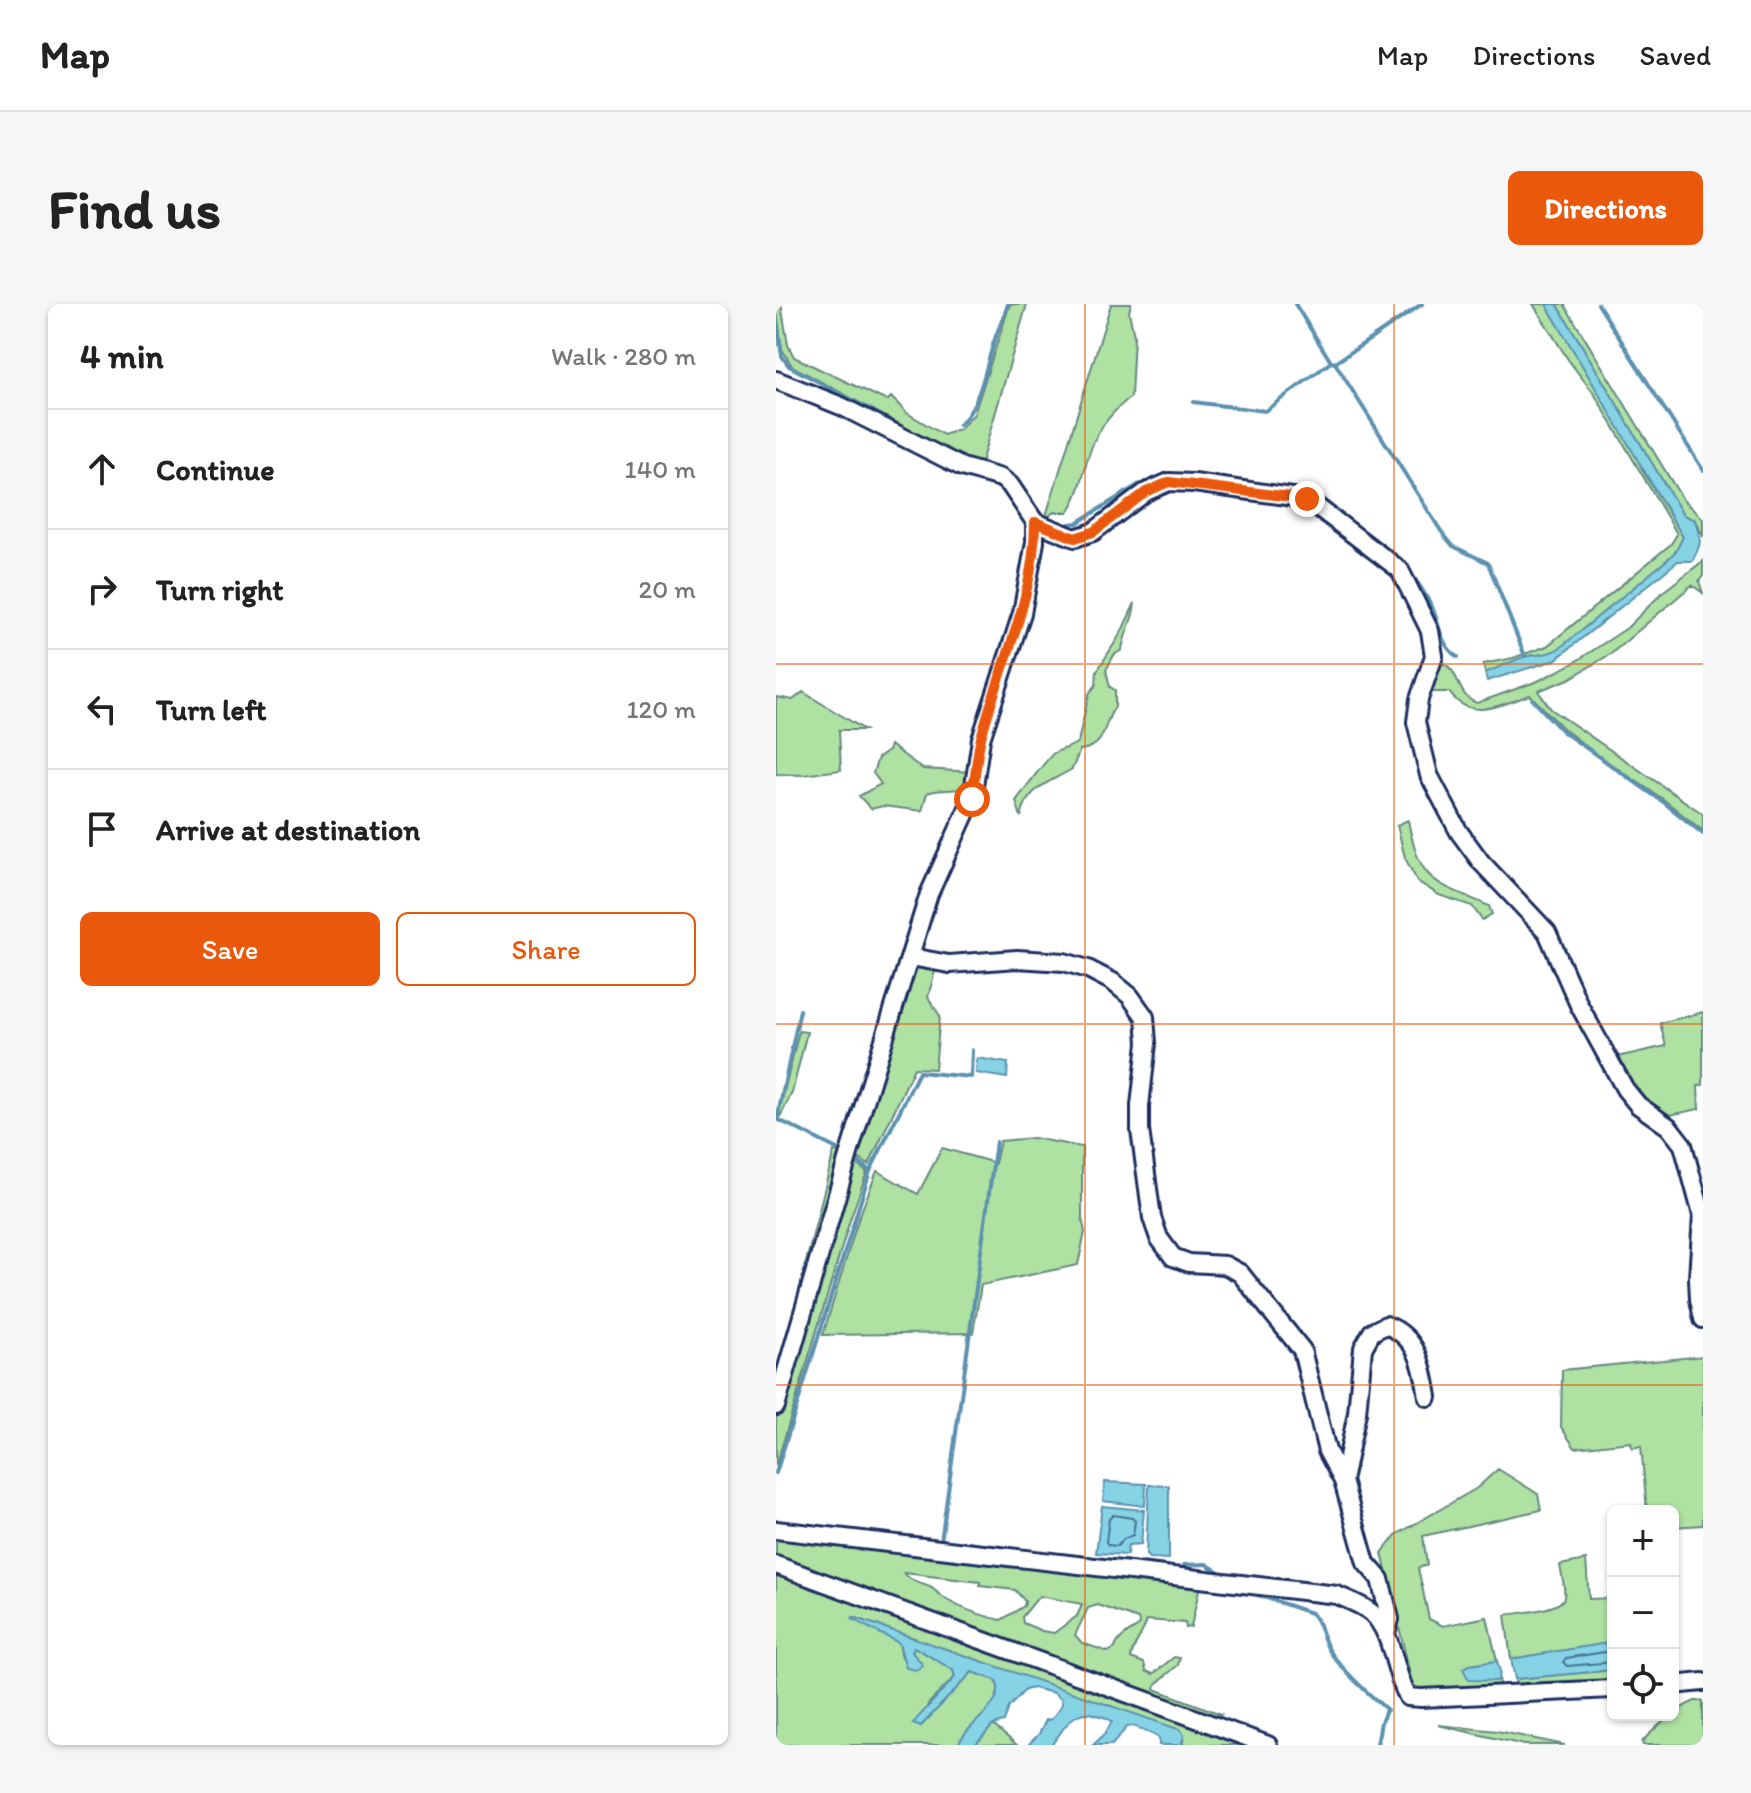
<!DOCTYPE html>
<meta charset="utf-8">
<style>
:root{--surface:#fff;--page:#f6f6f6;--text:#222;--muted:#767676;--line:#e0e0e0;--accent:#ea580c}
body{margin:0;font-family:Itim,sans-serif;background:var(--page);color:var(--text)}
.controls{position:absolute;right:24px;bottom:24px;display:grid;overflow:hidden;border-radius:12px;box-shadow:0 2px 6px #0004}
.controls button{width:72px;height:72px;display:grid;place-items:center;padding:0;border:0;border-bottom:2px solid var(--line);background:var(--surface);color:var(--text);font:40px sans-serif}
.stop{position:absolute;width:24px;height:24px;margin:-18px;border:6px solid #ea580c;border-radius:50%;background:#fff}
.stop.end{background:#ea580c;border-color:#fff;box-shadow:0 2px 8px #0008}
.list{margin:0;padding:0;list-style:none}
h2{display:flex;justify-content:space-between;align-items:center;height:104px;margin:0;padding:0 32px;font-size:34px}
h2 small{font-size:26px;font-weight:400;color:var(--muted)}
.list li{display:grid;grid-template-columns:52px 1fr auto;gap:24px;align-items:center;box-sizing:border-box;height:120px;padding:0 32px;border-top:2px solid var(--line)}
.list b{display:block;font-size:30px;white-space:nowrap}
.list em{font-size:26px;font-style:normal;color:var(--muted)}
.actions{display:flex;gap:16px;padding:24px 32px}
.actions a{flex:1;padding:18px 0;border:2px solid var(--accent);border-radius:12px;text-align:center;font-size:28px;color:var(--accent)}
.actions .main{background:var(--accent);color:#fff}
.icon{flex:none;width:44px;height:44px;fill:none;stroke:currentColor;stroke-width:2;stroke-linecap:round;stroke-linejoin:round}
.map{position:relative;flex:none;width:927px;height:1441px;overflow:hidden;border-radius:12px}
header{display:flex;align-items:center;gap:48px;box-sizing:border-box;height:112px;padding:0 40px;background:var(--surface);border-bottom:2px solid var(--line)}
header strong{font-size:38px}
nav{display:flex;gap:44px;margin-inline-start:auto;font-size:28px}
.intro{display:flex;align-items:center;justify-content:space-between;box-sizing:border-box;height:192px;padding:0 48px}
h1{margin:0;font-size:56px}
.button{padding:20px 36px;border-radius:12px;background:var(--accent);color:#fff;font-size:28px;font-weight:700}
main{display:flex;gap:48px;padding:0 48px}
aside{flex:1;background:var(--surface);border-radius:12px;box-shadow:0 2px 6px #0004}
.map>svg:first-child{display:block}
.green{fill:#afe1a2;stroke:#658880;stroke-width:2;fill-rule:evenodd}
.water{fill:#87d3e6;stroke:#5c91b0;stroke-width:2}
.lines{fill:none;stroke-linecap:round;stroke-linejoin:round}
.shore{stroke:#467194;stroke-width:2}
.stream{stroke:#5c91b0;stroke-width:4}
.minor-casing{stroke:#1b2f5e;stroke-width:22}
.minor{stroke:#fff;stroke-width:16}
.route{stroke:#ea580c;stroke-width:10}
.grid{fill:none;stroke:#e8590c;stroke-width:2;stroke-opacity:0.55}
</style>
<header>
<strong>Map</strong>
<nav><a>Map</a><a>Directions</a><a>Saved</a></nav>
</header>
<div class="intro"><h1>Find us</h1><a class="button">Directions</a></div>
<main>
<aside>
<h2>4 min<small>Walk · 280 m</small></h2>
<ul class="list">
<li><svg class="icon" aria-label="ahead" viewBox="0 0 24 24"><path d="M12 20V5M6 11l6-6 6 6"/></svg><div><b>Continue</b></div><em>140 m</em></li>
<li><svg class="icon" aria-label="right" viewBox="0 0 24 24"><path d="M7 20v-9h11M14 6l5 5-5 5"/></svg><div><b>Turn right</b></div><em>20 m</em></li>
<li><svg class="icon" aria-label="left" viewBox="0 0 24 24"><path d="M17 20v-9H6M10 6l-5 5 5 5"/></svg><div><b>Turn left</b></div><em>120 m</em></li>
<li><svg class="icon" aria-label="arrive" viewBox="0 0 24 24"><path d="M6 21V4h12l-3 4 3 4H6"/></svg><div><b>Arrive at destination</b></div></li>
</ul>
<div class="actions"><a class="main">Save</a><a>Share</a></div>
</aside>
<div class="map">
<svg width="927" height="1441" viewBox="0 0 927 1441">
<rect width="100%" height="100%" fill="#fff"/>
<filter id="ink" filterUnits="userSpaceOnUse"><feTurbulence type="fractalNoise" baseFrequency=".0125" numOctaves="2"/><feDisplacementMap in="SourceGraphic" scale="16" xChannelSelector="R" yChannelSelector="G"/><feConvolveMatrix kernelMatrix="1 2 1 2 8 2 1 2 1" color-interpolation-filters="sRGB"/></filter>
<g filter="url(#ink)">
<path class="green" d="M 0,0 L 5,0 L 12,41 L 18,53 L 111,97 L 115,93 L 131,109 L 168,131 L 184,125 L 198,110 L 234,0 L 251,0 L 205,159 L 194,159 L 16,62 L 6,45 Z
M 335,0 L 355,0 L 353,8 L 358,32 L 355,93 C 340,104 322,124 316,142 C 307,165 306,188 292,208 L 278,208 L 269,215 Z
M 757,0 L 770,0 L 861,153 L 867,167 L 907,233 L 900,247 L 891,256 L 784,344 C 772,351 765,350 752,352 C 744,354 720,365 709,369 L 707,360 L 737,354 L 771,342 L 895,240 L 901,230 L 819,91 L 793,57 Z
M 781,0 L 788,0 L 907,196 L 927,215 L 927,233 L 919,216 L 907,211 Z
M 927,257 L 927,272 L 923,277 L 927,289 L 916,281 L 836,349 L 793,375 L 762,387 L 775,405 L 927,510 L 927,527 L 887,495 L 824,453 L 788,425 L 754,391 C 725,401 694,418 673,388 L 651,388 L 662,358 C 686,362 678,392 701,399 L 762,377 L 796,360 L 851,324 L 888,287 Z
M 359,299 C 358,316 348,329 346,346 L 338,351 L 330,366 L 334,383 L 339,386 L 339,403 C 326,419 332,443 304,446 L 296,465 C 273,479 251,483 245,513 L 240,497 C 245,490 272,453 278,449 C 285,445 294,444 302,438 L 313,390 L 320,381 L 321,367 L 345,329 Z
M 27,388 L 89,426 L 63,426 L 65,466 L 27,471 L 0,470 L 0,393 L 17,396 Z
M 114,441 L 147,465 L 197,468 L 193,484 C 179,487 164,484 151,489 L 146,507 L 107,502 L 95,505 L 83,492 L 105,480 L 97,469 L 102,454 L 112,447 Z
M 632,516 C 644,581 658,577 713,602 L 716,610 L 706,616 L 696,602 L 663,591 L 641,577 L 629,554 L 621,521 Z
M 138,660 L 160,663 L 152,693 L 164,712 L 159,765 L 138,764 L 93,861 L 79,852 Z
M 927,708 L 927,781 L 922,782 L 923,805 L 884,813 L 861,794 L 841,753 L 890,742 L 884,719 Z
M 23,727 L 31,728 L 16,789 L 4,813 L 3,808 Z
M 257,834 L 306,843 L 306,914 L 309,928 L 302,961 L 205,981 L 197,1029 L 47,1031 L 82,916 L 101,867 L 142,890 L 166,844 L 219,859 L 224,837 Z
M 58,847 L 68,852 L 34,972 L 27,970 Z
M 77,858 L 91,868 L 74,916 L 0,1162 L 0,1115 Z
M 927,1052 L 927,1221 L 897,1223 L 897,1207 L 871,1207 L 865,1142 L 856,1144 L 855,1138 L 799,1144 L 785,1123 L 786,1066 Z
M 722,1165 L 762,1190 L 765,1206 L 647,1232 L 651,1261 L 642,1264 L 653,1315 L 667,1322 L 711,1313 L 721,1357 L 694,1361 L 720,1377 L 723,1375 L 725,1383 L 638,1388 L 606,1249 L 620,1231 L 701,1184 Z
M 0,1231 L 424,1281 L 415,1323 L 410,1324 L 409,1319 L 371,1316 C 367,1331 357,1339 355,1354 L 368,1359 L 370,1367 L 377,1370 L 398,1353 L 404,1354 L 402,1361 L 380,1380 L 379,1385 L 445,1410 L 437,1413 L 0,1256 ZM 128,1269 L 204,1278 L 204,1282 L 239,1286 L 249,1297 L 248,1302 L 225,1316 C 208,1312 186,1305 171,1296 C 166,1293 161,1288 156,1284 C 145,1279 135,1278 128,1269 ZM 263,1292 L 306,1300 L 306,1301 L 301,1312 L 278,1329 L 266,1327 L 247,1319 L 246,1313 ZM 322,1301 L 362,1315 L 364,1321 C 354,1328 343,1332 339,1344 L 332,1348 L 306,1339 L 299,1331 L 312,1304 Z
M 810,1256 L 813,1295 L 837,1294 L 837,1345 L 832,1339 L 735,1355 L 729,1311 C 741,1309 786,1306 788,1293 C 790,1283 785,1270 784,1261 Z
M 0,1266 L 476,1441 L 406,1441 L 408,1432 L 404,1426 L 77,1313 L 123,1339 L 126,1354 L 139,1355 L 136,1348 L 138,1343 L 177,1366 L 179,1373 L 152,1400 L 145,1422 L 196,1368 L 220,1376 C 232,1401 190,1420 182,1441 L 0,1441 Z
M 837,1366 L 837,1376 L 740,1382 L 739,1375 Z
M 919,1397 L 927,1397 L 927,1441 L 867,1441 L 866,1438 C 877,1425 903,1403 919,1397 Z
M 217,1421 L 241,1441 L 199,1441 Z
M 662,1421 L 721,1427 L 789,1441 L 748,1441 Z"/>
<path class="water" d="M 770,0 L 781,0 L 907,211 L 919,216 C 925,236 927,238 916,257 L 902,257 L 779,356 L 711,377 L 709,369 C 720,365 744,353 752,352 C 765,350 772,351 784,344 L 891,256 L 900,247 L 907,233 Z
M 201,754 L 232,759 L 231,774 L 200,769 Z
M 329,1178 L 370,1180 L 369,1202 L 327,1197 Z
M 373,1181 L 393,1182 L 393,1255 L 373,1254 L 370,1251 Z
M 326,1202 L 368,1206 L 365,1240 L 352,1241 L 351,1251 L 320,1249 Z
M 77,1313 L 405,1426 L 408,1432 L 405,1441 L 383,1441 L 383,1434 C 375,1428 367,1428 359,1422 L 351,1423 L 336,1441 L 317,1441 L 329,1430 L 336,1417 C 329,1412 325,1413 318,1410 C 296,1404 288,1426 275,1441 L 252,1441 L 263,1430 L 270,1416 L 276,1415 L 286,1400 L 285,1395 L 278,1389 L 257,1384 L 249,1386 L 233,1403 L 228,1418 L 217,1421 L 199,1441 L 182,1441 C 189,1420 232,1401 220,1376 L 196,1368 L 145,1422 L 137,1419 L 179,1373 L 177,1366 L 138,1343 L 136,1348 L 147,1361 L 140,1366 L 130,1364 L 123,1339 L 76,1315 Z
M 832,1339 L 837,1345 L 837,1366 L 739,1375 L 735,1355 Z
M 721,1357 L 724,1367 L 723,1375 L 720,1377 L 693,1376 L 687,1365 L 694,1361 Z"/>
<g class="lines">
<path class="shore" d="M 337,1211 L 356,1214 L 359,1217 L 357,1231 L 348,1235 L 341,1242 L 332,1241 L 330,1238 L 333,1215 Z
M 837,1349 L 829,1348 L 790,1354 L 787,1358 L 791,1362 L 837,1358"/>
<path class="stream" d="M 519,0 L 555,58 L 559,59 L 646,0
M 822,0 L 927,166
M 0,14 L 6,52 L 13,62 L 162,142
M 559,59 L 665,227 L 677,242 L 712,259 L 749,352
M 417,98 L 489,107 L 555,58
M 183,121 C 204,104 210,60 219,35 C 223,23 228,13 232,0
M 293,220 L 301,219 L 362,181 L 394,171
M 631,266 C 641,276 649,290 656,303 C 664,321 664,342 682,353
M 756,395 L 786,427 L 886,497 L 927,530
M 24,706 L 1,815 L 63,846
M 80,856 L 94,867
M 0,1169 L 94,867 L 143,768 L 195,773 L 196,746
M 165,1238 L 220,838
M 261,1248 L 392,1262
M 408,1261 L 430,1260 L 448,1271
M 473,1288 L 535,1309 C 546,1319 546,1337 555,1349 C 570,1370 592,1389 611,1406 L 609,1408
M 601,1441 L 605,1418 L 609,1409"/>
<defs>
<path id="minor" d="M 0,76 L 65,102 L 186,163 L 225,174 L 234,181 L 259,218 L 259,238 L 246,309 L 205,435 L 196,495 L 153,590 L 74,846 L 0,1102
M 259,218 L 299,234 L 317,228 L 370,188 L 393,178 L 418,179 L 531,195 L 624,266 L 654,327 L 658,352 L 643,395 L 640,418 L 653,471 L 683,528 L 705,558 L 771,628 L 803,701 L 849,785 L 862,801 L 893,823 L 907,841 L 926,911 L 922,974 L 923,995 L 927,1015
M 135,653 L 173,660 L 241,655 L 288,658 L 312,665 L 337,678 L 354,692 L 369,713 L 371,739 L 364,802 L 364,826 L 376,914 L 383,934 L 397,953 L 413,959 L 449,961 L 464,969 L 526,1046 L 551,1147 L 567,1177 L 590,1259 L 604,1275 L 614,1315 L 610,1329
M 567,1177 L 581,1109 L 587,1044 L 596,1028 L 610,1021 C 642,1033 647,1062 652,1093
M 0,1226 L 561,1291 C 572,1296 587,1301 596,1309 C 618,1331 617,1367 632,1393 L 645,1394 L 837,1385
M 0,1261 L 492,1441
M 897,1381 L 927,1378"/>
</defs>
<use href="#minor" class="minor-casing"/>
<use href="#minor" class="minor"/>
</g>
</g>
<g class="lines" filter="url(#ink)">
<path class="route" d="M 196,495 C 199,475 200,454 205,434 C 224,361 259,295 259,218 L 299,234 L 317,228 L 370,188 L 393,178 L 531,195"/>
</g>
<path class="grid" d="M 309,0 L 309,1441M 618,0 L 618,1441M 0,360 L 927,360M 0,720 L 927,720M 0,1081 L 927,1081"/>
</svg>
<div class="controls">
<button>+</button>
<button>−</button>
<button><svg class="icon" aria-label="locate" viewBox="0 0 24 24"><circle cx="12" cy="12" r="6"/><path d="M12 2v4M12 18v4M2 12h4M18 12h4"/></svg></button>
</div>
<div class="stop" style="left:196px;top:495px"></div>
<div class="stop end" style="left:531px;top:195px"></div>
</div>
</main>
